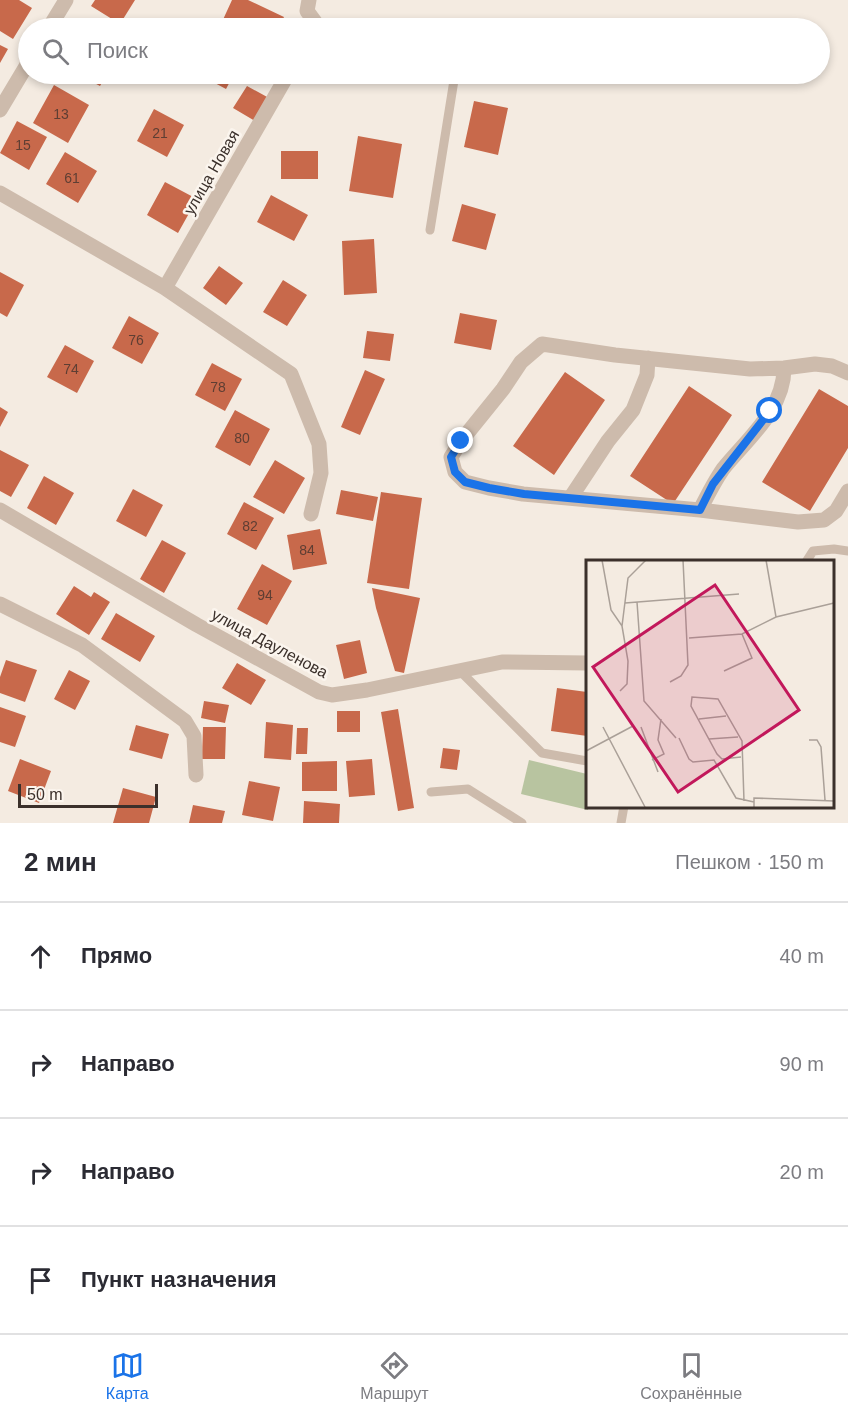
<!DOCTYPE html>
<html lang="ru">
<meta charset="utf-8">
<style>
:root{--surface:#fff;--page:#f7f7f7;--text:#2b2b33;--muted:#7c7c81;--line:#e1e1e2;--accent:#1a73e8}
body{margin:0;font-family:Helvetica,sans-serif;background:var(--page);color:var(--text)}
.scale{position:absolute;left:18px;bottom:15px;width:140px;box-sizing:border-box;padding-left:6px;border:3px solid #3b302b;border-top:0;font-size:16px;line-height:21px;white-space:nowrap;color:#3b302b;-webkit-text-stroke:4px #fbf5ee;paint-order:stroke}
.stop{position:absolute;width:18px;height:18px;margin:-14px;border:4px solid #1a73e8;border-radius:50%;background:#fff}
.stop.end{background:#1a73e8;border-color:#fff;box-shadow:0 2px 6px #0008}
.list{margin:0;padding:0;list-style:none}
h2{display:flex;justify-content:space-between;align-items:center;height:78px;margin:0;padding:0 24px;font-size:26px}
h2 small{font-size:20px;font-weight:400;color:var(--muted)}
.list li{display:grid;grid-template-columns:39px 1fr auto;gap:18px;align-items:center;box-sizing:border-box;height:108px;padding:0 24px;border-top:2px solid var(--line)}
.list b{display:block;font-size:22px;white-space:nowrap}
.list em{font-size:20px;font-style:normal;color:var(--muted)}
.icon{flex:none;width:33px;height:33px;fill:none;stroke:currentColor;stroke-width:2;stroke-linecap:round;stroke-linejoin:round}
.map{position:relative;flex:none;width:848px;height:823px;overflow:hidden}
.search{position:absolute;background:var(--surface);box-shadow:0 3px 9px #0003;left:18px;right:18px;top:18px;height:66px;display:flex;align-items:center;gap:15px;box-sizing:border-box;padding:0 21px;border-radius:33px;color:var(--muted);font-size:22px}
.sheet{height:510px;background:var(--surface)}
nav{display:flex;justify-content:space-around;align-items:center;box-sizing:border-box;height:84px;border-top:2px solid var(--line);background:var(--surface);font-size:16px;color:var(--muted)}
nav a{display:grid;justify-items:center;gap:3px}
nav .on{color:var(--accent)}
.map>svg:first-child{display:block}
.green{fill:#b8c4a0}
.building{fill:#c8694b}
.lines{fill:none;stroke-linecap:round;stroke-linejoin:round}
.lane{stroke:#cdbbac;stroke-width:9}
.street{stroke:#cdbbac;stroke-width:15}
.route{stroke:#1a73e8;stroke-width:8}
.labels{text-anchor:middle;stroke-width:5;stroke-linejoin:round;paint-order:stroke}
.number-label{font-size:14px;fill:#5e3e33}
.street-label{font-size:16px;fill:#3b302b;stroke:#fbf5ee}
.inset-road{fill:none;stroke:#aaa098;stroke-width:1.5}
.view{fill:#c2185b;fill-opacity:0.15;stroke:#c2185b;stroke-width:3}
.inset-edge{fill:none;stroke:#3b302b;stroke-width:3}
</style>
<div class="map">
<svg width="848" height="823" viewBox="0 0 848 823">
<rect width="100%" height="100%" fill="#f4ebe1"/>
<path class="green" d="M 529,760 L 587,774 L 588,810 L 521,794 Z"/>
<path class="building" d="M 0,0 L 19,0 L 32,8 L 13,39 L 0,31 Z
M 95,0 L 135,0 L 120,24 L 91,6 Z
M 232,0 L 248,0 L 284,17 L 279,28 L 231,28 L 221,24 Z
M 0,45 L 8,49 L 0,63 Z
M 77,74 L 107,74 L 100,86 Z
M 198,74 L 234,74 L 226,89 Z
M 318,74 L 346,74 L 346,82 L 318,82 Z
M 54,85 L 89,105 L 68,143 L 33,123 Z
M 247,86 L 269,98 L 255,121 L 233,108 Z
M 474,101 L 508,108 L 498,155 L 464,147 Z
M 154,109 L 184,125 L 167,157 L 137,141 Z
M 17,121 L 47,137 L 29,170 L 0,153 Z
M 358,136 L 402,144 L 393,198 L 349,191 Z
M 281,151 L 318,151 L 318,179 L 281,179 Z
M 65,152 L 97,171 L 78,203 L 46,184 Z
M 165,182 L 197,199 L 178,233 L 147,215 Z
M 271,195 L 308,215 L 294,241 L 257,222 Z
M 462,204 L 496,214 L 486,250 L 452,241 Z
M 374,239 L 377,293 L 344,295 L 342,241 Z
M 219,266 L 243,283 L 226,305 L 203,288 Z
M 0,272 L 24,285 L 7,317 L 0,313 Z
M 283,280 L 307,295 L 287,326 L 263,312 Z
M 460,313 L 497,320 L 491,350 L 454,343 Z
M 129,316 L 159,333 L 142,364 L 112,348 Z
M 367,331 L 394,334 L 390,361 L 363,358 Z
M 65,345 L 94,361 L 77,393 L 47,377 Z
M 212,363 L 242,379 L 225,411 L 195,395 Z
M 365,370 L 385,379 L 360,435 L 341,427 Z
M 565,372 L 605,400 L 554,475 L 513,446 Z
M 689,386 L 732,415 L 673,504 L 630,476 Z
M 819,389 L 848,406 L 848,448 L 810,511 L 762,482 Z
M 0,407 L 8,412 L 0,427 Z
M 235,410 L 270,429 L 250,466 L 215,447 Z
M 0,450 L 29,465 L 11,497 L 0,491 Z
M 275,460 L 305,478 L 284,514 L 253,497 Z
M 44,476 L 74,493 L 56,525 L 27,508 Z
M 133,489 L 163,505 L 146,537 L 116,521 Z
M 341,490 L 378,497 L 373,521 L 336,514 Z
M 381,492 L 422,498 L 409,589 L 367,583 Z
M 244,502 L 274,518 L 256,550 L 227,534 Z
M 320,529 L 327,564 L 293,570 L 287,535 Z
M 162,540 L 186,553 L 164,593 L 140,579 Z
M 262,564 L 292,581 L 267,625 L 237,609 Z
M 74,586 L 91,597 L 94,592 L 110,602 L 89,635 L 56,614 Z
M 372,588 L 420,598 L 404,673 L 395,671 L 376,608 Z
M 116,613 L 155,636 L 140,662 L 101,639 Z
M 360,640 L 367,673 L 344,679 L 336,645 Z
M 6,660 L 37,670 L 25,702 L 0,693 L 0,677 Z
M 237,663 L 266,680 L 251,705 L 222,688 Z
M 69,670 L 90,681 L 75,710 L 54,699 Z
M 557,688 L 587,692 L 587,736 L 551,731 Z
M 204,701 L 229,705 L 225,723 L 201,718 Z
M 0,707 L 26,716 L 15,747 L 0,742 Z
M 398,709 L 414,808 L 398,811 L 381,712 Z
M 337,711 L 360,711 L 360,732 L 337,732 Z
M 266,722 L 293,725 L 291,760 L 264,758 Z
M 136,725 L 169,734 L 162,759 L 129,750 Z
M 203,727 L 226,727 L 225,759 L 202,759 Z
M 297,728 L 308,728 L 307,754 L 296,754 Z
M 443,748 L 460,750 L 457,770 L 440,768 Z
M 20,759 L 51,771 L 39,803 L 8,791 Z
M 372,759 L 375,795 L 349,797 L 346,761 Z
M 337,761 L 337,791 L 302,791 L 302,762 Z
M 249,781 L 280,787 L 273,821 L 242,815 Z
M 123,788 L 156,797 L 149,823 L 113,823 Z
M 304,801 L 340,804 L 339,823 L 303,823 Z
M 193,805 L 225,811 L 222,823 L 189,823 Z"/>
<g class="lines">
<path class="lane" d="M 430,230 L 455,74
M 806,562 L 813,551 L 834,549 L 848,551
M 460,671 L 542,753 L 587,761
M 431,792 L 468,789 L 522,823
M 621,823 L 624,806"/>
<path class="street" d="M 309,0 L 307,11 L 318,26 L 317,28
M 49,28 L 66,0
M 0,110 L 28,63
M 0,193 L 165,288 L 291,374 L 319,444 L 321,473 L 311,514
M 165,288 L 288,74
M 848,373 L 832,366 L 815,364 L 784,368 L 750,369 L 615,355 L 542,344 L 521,362 L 503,389 L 461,441 L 451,457 L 455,472 L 465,482 L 489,488 L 523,494 L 700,510 L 798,522 L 824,520 L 836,511 L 848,491
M 571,497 L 608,441 L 633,410 L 647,375 L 648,358
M 0,510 L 197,625 L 319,692 L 332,695 L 367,690 L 502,662 L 587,663
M 700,510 C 707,496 714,482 723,469 C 747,439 784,410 784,368
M 0,604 L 82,645 L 185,721 L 194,736 L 196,775"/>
</g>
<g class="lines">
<path class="route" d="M 461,441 L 451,457 L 455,472 L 465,482 L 489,488 L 524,494 L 700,510 L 713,484 L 770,411"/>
</g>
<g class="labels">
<g class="number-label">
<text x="61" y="119">13</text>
<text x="160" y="138">21</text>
<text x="23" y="150">15</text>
<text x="72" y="183">61</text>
<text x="136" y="345">76</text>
<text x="71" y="374">74</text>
<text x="218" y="392">78</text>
<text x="242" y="443">80</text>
<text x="250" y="531">82</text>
<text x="307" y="555">84</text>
<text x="265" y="600">94</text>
</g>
<g class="street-label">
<text transform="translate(211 172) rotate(-60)" y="6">улица Новая</text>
<text transform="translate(270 643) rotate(28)" y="6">улица Дауленова</text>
</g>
</g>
<g transform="translate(586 560)">
<rect width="248" height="248" fill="#f4ebe1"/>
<path class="inset-road" d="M 16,0 L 25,50 L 36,66 L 42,18 L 60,0M 180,0 L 190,57M 51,42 L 58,141 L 90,178M 39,43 L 153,34M 103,78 L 156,74 L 190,57 L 248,43M 138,111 L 166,98 L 156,74M 84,122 L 95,116 L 102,105 L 97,0M 34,131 L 41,124 L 42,101 L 36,66M 113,159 L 140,156M 17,167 L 59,247M 55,167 L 72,212M 93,178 L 103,199 L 107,202 L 128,200 L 150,238 L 168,242M 123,179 L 152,177M 223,180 L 231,180 L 235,187 L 239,240M 0,191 L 47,166M 155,197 L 136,199 L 131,194 L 105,146 L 106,137 L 132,139 L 156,181 L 158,241M 66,200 L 78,194 L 72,180 L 75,159M 168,247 L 168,238 L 248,241"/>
<path class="view" d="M 129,25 L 213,150 L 92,232 L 7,107 Z"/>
<rect width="248" height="248" class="inset-edge"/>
</g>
</svg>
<div class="scale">50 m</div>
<div class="stop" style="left:770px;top:411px"></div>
<div class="stop end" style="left:461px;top:441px"></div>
<div class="search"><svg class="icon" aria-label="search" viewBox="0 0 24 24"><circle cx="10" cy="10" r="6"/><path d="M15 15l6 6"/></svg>Поиск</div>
</div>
<section class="sheet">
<h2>2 мин<small>Пешком · 150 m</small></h2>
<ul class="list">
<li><svg class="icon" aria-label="ahead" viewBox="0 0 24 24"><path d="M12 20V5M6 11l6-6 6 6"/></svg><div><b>Прямо</b></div><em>40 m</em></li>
<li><svg class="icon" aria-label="right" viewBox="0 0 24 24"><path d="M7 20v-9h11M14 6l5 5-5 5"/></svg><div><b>Направо</b></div><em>90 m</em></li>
<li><svg class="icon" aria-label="right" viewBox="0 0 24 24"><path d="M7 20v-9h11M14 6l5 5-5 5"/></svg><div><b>Направо</b></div><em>20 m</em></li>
<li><svg class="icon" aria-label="arrive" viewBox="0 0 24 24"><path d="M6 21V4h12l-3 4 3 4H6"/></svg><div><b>Пункт назначения</b></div></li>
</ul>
</section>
<nav>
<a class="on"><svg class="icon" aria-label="map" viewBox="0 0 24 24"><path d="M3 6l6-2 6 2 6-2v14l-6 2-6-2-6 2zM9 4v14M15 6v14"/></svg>Карта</a>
<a><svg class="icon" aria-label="directions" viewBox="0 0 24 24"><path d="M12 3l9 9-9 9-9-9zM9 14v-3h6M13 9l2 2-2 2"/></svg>Маршрут</a>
<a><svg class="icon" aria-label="saved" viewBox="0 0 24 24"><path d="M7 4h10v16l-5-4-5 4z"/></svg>Сохранённые</a>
</nav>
